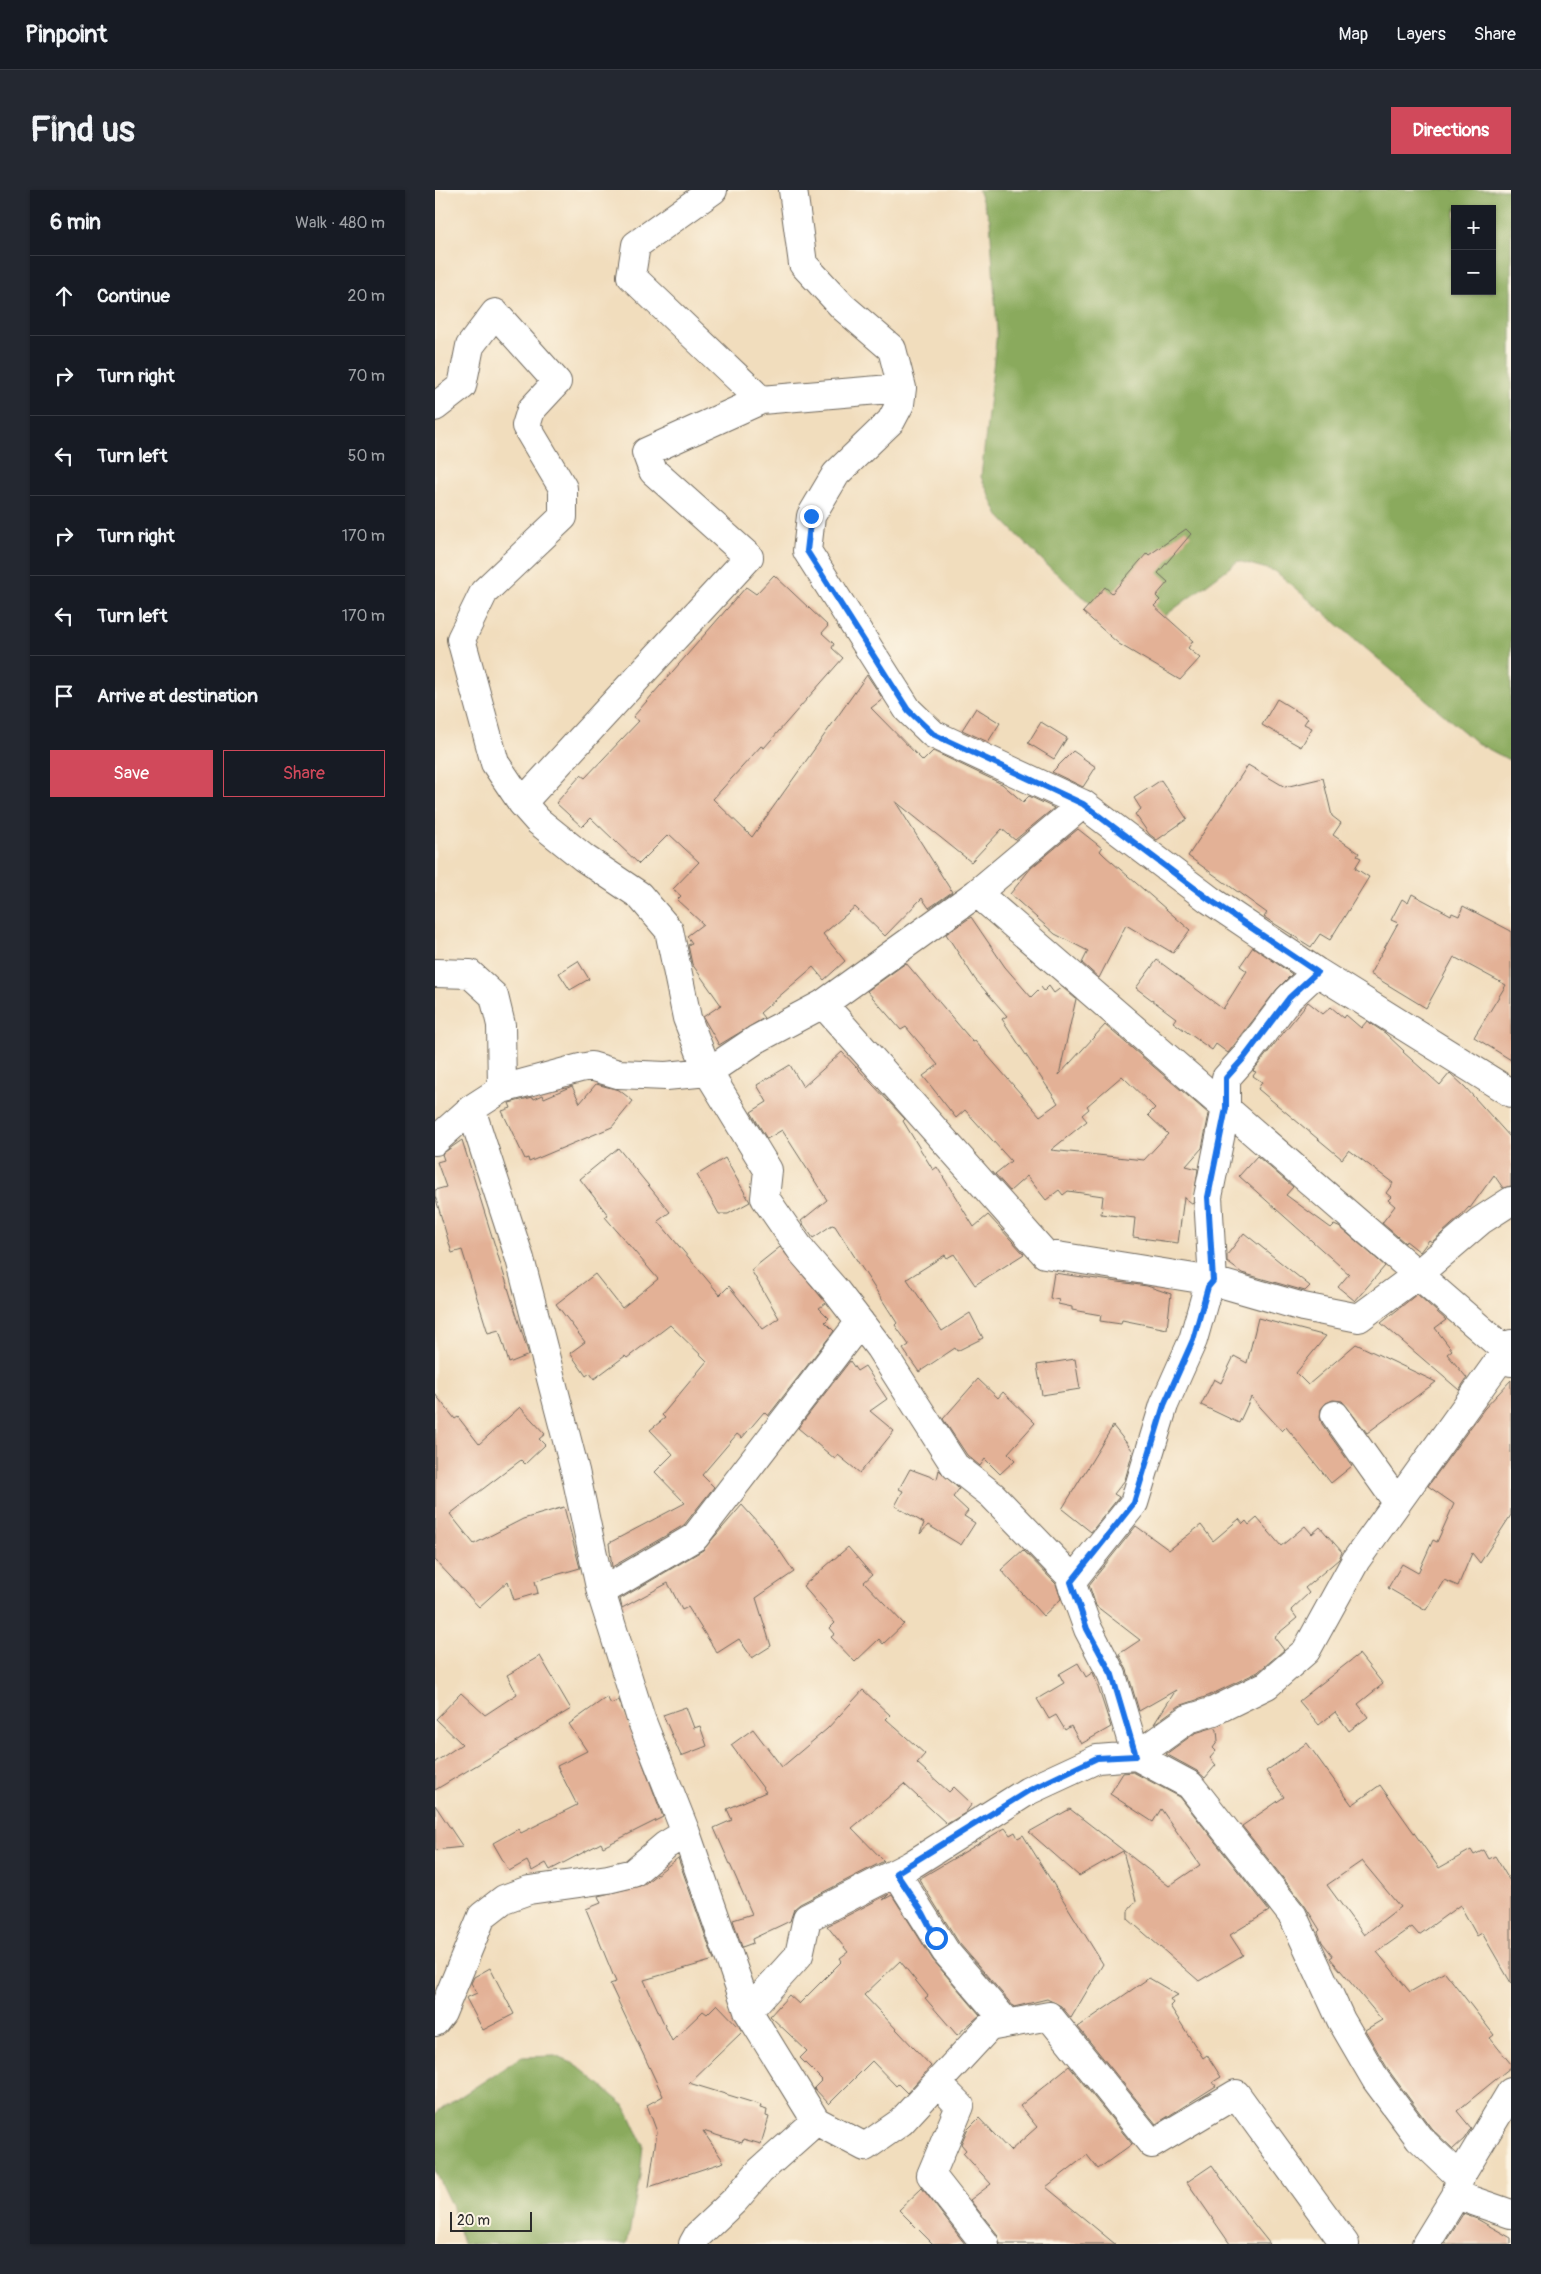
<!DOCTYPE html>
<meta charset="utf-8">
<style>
:root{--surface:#171b24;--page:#242831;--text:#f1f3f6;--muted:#9ea1a6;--line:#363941;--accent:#d1495b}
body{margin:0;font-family:Pangolin,sans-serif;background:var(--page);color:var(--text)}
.controls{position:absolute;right:15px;top:15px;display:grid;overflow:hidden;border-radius:0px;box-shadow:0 1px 4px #0004}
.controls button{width:45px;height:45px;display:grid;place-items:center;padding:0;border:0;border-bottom:1px solid var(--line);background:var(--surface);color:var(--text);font:25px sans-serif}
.scale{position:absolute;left:15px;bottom:12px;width:82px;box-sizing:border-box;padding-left:5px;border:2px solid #2b2b2b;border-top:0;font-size:14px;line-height:18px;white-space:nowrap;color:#2b2b2b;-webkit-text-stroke:4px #fcf5e5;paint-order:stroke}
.stop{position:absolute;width:15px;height:15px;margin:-11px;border:4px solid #1a73e8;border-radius:50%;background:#fff}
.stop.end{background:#1a73e8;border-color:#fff;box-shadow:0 1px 5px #0008}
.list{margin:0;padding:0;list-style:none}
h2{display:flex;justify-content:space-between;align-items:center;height:65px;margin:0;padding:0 20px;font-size:21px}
h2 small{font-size:16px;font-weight:400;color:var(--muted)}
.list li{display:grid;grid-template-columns:32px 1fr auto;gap:15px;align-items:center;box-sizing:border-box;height:80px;padding:0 20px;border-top:1px solid var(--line)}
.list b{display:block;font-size:19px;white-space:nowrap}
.list em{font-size:16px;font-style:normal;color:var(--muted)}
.actions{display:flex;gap:10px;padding:15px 20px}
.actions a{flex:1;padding:11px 0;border:1px solid var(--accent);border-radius:0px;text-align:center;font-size:18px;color:var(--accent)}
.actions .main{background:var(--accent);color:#fff}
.icon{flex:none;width:28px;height:28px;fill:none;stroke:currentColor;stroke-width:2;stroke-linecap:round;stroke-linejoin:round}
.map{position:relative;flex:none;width:1076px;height:2054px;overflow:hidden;border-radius:0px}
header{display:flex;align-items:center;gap:30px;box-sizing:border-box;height:70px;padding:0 25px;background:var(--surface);border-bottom:1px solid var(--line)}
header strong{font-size:24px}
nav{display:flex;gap:28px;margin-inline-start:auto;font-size:18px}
.intro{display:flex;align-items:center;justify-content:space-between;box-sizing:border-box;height:120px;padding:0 30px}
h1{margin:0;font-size:35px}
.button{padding:12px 22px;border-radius:0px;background:var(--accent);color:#fff;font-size:18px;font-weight:700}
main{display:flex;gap:30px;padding:0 30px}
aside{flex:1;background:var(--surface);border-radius:0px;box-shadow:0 1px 4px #0004}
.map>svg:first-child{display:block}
.forest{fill:#8aaa5d;stroke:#5a6a44;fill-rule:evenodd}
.building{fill:#e3b196;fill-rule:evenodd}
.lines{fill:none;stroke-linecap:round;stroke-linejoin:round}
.minor-casing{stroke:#70695e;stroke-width:30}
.minor{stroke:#fff;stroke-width:28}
.route{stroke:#1a73e8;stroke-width:6}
</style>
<header>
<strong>Pinpoint</strong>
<nav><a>Map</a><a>Layers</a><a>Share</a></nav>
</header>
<div class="intro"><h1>Find us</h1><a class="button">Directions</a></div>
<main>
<aside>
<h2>6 min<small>Walk · 480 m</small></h2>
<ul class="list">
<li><svg class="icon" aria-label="ahead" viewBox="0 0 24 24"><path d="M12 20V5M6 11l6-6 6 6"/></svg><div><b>Continue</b></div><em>20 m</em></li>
<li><svg class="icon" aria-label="right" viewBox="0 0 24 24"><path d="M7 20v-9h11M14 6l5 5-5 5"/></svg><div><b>Turn right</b></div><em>70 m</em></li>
<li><svg class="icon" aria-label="left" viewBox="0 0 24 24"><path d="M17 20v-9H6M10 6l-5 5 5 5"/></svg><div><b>Turn left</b></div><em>50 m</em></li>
<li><svg class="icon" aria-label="right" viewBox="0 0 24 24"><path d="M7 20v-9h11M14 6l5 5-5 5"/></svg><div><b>Turn right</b></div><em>170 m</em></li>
<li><svg class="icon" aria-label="left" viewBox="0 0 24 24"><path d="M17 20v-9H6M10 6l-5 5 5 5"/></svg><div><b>Turn left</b></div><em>170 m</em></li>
<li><svg class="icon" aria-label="arrive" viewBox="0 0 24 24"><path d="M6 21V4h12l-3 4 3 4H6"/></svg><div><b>Arrive at destination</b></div></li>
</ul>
<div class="actions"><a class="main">Save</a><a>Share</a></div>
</aside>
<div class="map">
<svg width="1076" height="2054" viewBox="0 0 1076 2054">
<rect width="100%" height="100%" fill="#fcf5e5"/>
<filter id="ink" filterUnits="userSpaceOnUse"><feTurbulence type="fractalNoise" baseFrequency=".02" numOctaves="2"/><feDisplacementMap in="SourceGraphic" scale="10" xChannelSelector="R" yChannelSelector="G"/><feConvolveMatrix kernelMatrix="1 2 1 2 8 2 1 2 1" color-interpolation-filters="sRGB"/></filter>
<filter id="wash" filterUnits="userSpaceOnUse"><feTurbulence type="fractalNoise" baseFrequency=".0096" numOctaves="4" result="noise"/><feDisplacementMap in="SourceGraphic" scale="20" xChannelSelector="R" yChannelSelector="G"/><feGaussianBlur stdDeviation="1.12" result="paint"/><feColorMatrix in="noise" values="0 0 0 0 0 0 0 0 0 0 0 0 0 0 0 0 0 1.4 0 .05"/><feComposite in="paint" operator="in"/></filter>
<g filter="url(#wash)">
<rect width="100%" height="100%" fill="#f1ddbd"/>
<path class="forest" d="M 543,0 L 1076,0 L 1076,571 L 1042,553 L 840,381 L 803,371 L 715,437 L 671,427 L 612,375 L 564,326 L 546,287 L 562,142 L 555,30 ZM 1020,19 L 1057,19 L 1057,101 L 1020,101 Z
M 120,1866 L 140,1874 L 191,1917 L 208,1954 L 205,1986 L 193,2049 L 191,2054 L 28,2054 L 16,2015 L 0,1982 L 0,1925 L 8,1918 L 86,1867 Z"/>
<g id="blocks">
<path class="building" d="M 751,339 L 756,344 L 723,383 L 733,392 L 721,406 L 725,410 L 719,416 L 758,451 L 753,458 L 765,468 L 745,490 L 684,454 L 648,422 L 670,397 L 677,403 L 712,363 L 714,365 Z
M 339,385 L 393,436 L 387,443 L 399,454 L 397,458 L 408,468 L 329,558 L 326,556 L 278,609 L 317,647 L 432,485 L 448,509 L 436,518 L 488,571 L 498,561 L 567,594 L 588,612 L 594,606 L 619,618 L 580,650 L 567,639 L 536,672 L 460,611 L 517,702 L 494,718 L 487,708 L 450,746 L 420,717 L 388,744 L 410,771 L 389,790 L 378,777 L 325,823 L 329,828 L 284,855 L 268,827 L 286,815 L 257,774 L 253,755 L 257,753 L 252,746 L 268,734 L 242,710 L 246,706 L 238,699 L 264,672 L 234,644 L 204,674 L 156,628 L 147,637 L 121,613 L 146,585 L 150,588 L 204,531 L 198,527 L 311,397 L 321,404 Z
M 842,509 L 873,528 L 869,534 L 877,538 L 866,557 L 827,535 Z
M 541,518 L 565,533 L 553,552 L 527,540 Z
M 606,532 L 632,548 L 619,569 L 593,553 Z
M 638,561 L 661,577 L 648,597 L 617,582 Z
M 813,575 L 850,597 L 888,588 L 897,626 L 906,633 L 898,645 L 924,663 L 922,666 L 926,668 L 920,678 L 934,687 L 895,750 L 885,744 L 876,757 L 829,727 L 832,723 L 753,666 Z
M 726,590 L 752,629 L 722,650 L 714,644 L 700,624 L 706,619 L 699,608 Z
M 643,639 L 667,658 L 665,661 L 670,666 L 755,740 L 738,763 L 691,735 L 664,788 L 647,773 L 653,761 L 620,744 L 575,704 L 596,678 Z
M 977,704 L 1016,725 L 1017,723 L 1024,726 L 1028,716 L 1076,741 L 1076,870 L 1039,847 L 1071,795 L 1019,767 L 991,818 L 935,784 L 963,733 L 956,730 L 967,709 L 973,713 Z
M 536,727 L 570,777 L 596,807 L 606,797 L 609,801 L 614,796 L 619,803 L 627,797 L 641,809 L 624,885 L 670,835 L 774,924 L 767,958 L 751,976 L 763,979 L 758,1014 L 749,1007 L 743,1053 L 698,1047 L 700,1028 L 666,1024 L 668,1006 L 633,1001 L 628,1005 L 624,1000 L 611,1010 L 592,986 L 575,1001 L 560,984 L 576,971 L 530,920 L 521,928 L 488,886 L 503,875 L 471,837 L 466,840 L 432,801 L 471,773 L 538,852 L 540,851 L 605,926 L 623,913 L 567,829 L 572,826 L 540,789 L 511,744 ZM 687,886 L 720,918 L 713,925 L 733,944 L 709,970 L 616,960 L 652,931 L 647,925 L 654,919 L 652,916 Z
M 818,757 L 857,784 L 842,799 L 793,863 L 781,854 L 777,860 L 738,832 L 741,828 L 701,798 L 722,770 L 788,819 L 812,781 L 805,776 Z
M 143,771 L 154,789 L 135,800 L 124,783 Z
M 873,812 L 888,824 L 896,817 L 909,828 L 911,825 L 926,838 L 932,831 L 950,843 L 969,861 L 968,862 L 1005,895 L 1015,883 L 1030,897 L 1076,948 L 1076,996 L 1068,998 L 1059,985 L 1035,1018 L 1034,1017 L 1025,1027 L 997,1052 L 994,1050 L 985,1062 L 971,1051 L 970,1053 L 947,1033 L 960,1016 L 953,1010 L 956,1007 L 951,1003 L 958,993 L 914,960 L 907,969 L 823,899 L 827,892 L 818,886 L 821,882 L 818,881 Z
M 407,862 L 470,929 L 468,931 L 498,980 L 502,977 L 539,1037 L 553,1025 L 589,1064 L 540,1095 L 519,1064 L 512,1068 L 510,1065 L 472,1089 L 507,1141 L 535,1123 L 548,1148 L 522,1161 L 520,1158 L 484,1182 L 468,1159 L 474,1155 L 460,1135 L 462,1133 L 400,1036 L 397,1035 L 378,1048 L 366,1031 L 392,1010 L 347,940 L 332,949 L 316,922 L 332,912 L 322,895 L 355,875 L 368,897 Z
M 161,894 L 184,900 L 198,911 L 177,937 L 94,972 L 93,968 L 90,969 L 67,921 L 76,918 L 74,913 L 98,907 L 99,909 L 108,905 L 109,908 L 137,896 L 145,913 Z
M 27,950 L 94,1165 L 74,1173 L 64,1140 L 53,1143 L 27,1060 L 17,1063 L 0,1006 L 0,1000 L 11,997 L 2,972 L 9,970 L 7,964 Z
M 183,958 L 235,1022 L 223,1031 L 285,1105 L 294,1096 L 328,1139 L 344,1128 L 316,1080 L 345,1057 L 391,1113 L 384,1118 L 394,1128 L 390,1132 L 399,1141 L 333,1226 L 329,1222 L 307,1248 L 302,1244 L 267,1285 L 279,1297 L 249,1335 L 177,1377 L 174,1353 L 250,1313 L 220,1282 L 238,1264 L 215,1240 L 230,1228 L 227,1225 L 272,1171 L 235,1135 L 192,1168 L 190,1166 L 159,1189 L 155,1183 L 151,1186 L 135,1163 L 150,1152 L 121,1114 L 160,1084 L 187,1118 L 223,1089 L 170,1027 L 173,1025 L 145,989 Z
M 822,966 L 858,997 L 851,1005 L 896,1038 L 899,1035 L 906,1038 L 950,1076 L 920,1111 L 903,1097 L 914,1084 L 804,986 Z
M 290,968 L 315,1012 L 293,1024 L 284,1024 L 262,985 Z
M 809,1043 L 875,1096 L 870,1101 L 807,1083 L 792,1072 L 792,1065 Z
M 619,1083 L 712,1096 L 736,1104 L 732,1139 L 687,1130 L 686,1134 L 665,1131 L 666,1125 L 637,1120 L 637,1117 L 623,1114 L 624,1110 L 615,1108 Z
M 982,1104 L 1011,1130 L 1000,1138 L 1017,1160 L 1012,1164 L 1032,1188 L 1024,1200 L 946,1133 Z
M 823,1128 L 891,1146 L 861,1183 L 873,1195 L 921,1154 L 1001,1192 L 932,1243 L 907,1211 L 898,1210 L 891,1213 L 886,1219 L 885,1227 L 887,1234 L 917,1276 L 896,1293 L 851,1237 L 847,1241 L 816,1207 L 804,1233 L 766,1215 L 779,1189 L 786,1193 L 799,1166 L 812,1173 Z
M 640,1169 L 645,1199 L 607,1205 L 602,1175 Z
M 415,1171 L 422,1181 L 430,1176 L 452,1209 L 435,1221 L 459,1241 L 425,1283 L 403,1265 L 400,1269 L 363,1238 Z
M 543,1189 L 563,1208 L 568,1202 L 600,1233 L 573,1263 L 580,1270 L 565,1284 L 550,1269 L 545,1276 L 532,1265 L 508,1229 Z
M 1076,1190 L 1076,1325 L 1045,1373 L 1037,1363 L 1023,1396 L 1009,1390 L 991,1420 L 953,1398 L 967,1374 L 983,1383 L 998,1350 L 1002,1352 L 1019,1314 L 993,1296 L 1049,1219 Z
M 0,1204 L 20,1229 L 23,1227 L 44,1254 L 85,1217 L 110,1244 L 104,1249 L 110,1255 L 90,1274 L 86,1270 L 15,1324 L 39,1354 L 88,1329 L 129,1317 L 145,1378 L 100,1391 L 103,1403 L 79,1410 L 73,1391 L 44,1417 L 0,1370 Z
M 678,1236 L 698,1261 L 690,1290 L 679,1304 L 684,1307 L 656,1342 L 627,1319 Z
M 475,1279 L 502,1289 L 504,1280 L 524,1299 L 518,1307 L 533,1321 L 529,1326 L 540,1333 L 526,1355 L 493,1335 L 485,1344 L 489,1333 L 460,1316 L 468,1301 L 464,1299 Z
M 307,1315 L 334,1345 L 359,1382 L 321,1408 L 336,1456 L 317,1468 L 304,1449 L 282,1463 L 253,1417 L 247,1420 L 233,1393 L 187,1418 L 185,1409 L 268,1360 Z
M 822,1328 L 846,1356 L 870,1336 L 877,1344 L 885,1337 L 907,1362 L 904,1369 L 870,1398 L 874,1403 L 856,1420 L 862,1428 L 839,1447 L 849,1460 L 823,1482 L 773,1506 L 744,1516 L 719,1534 L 741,1500 L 704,1521 L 692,1480 L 684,1464 L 705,1450 L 661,1416 L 654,1395 L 701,1336 L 734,1360 L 766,1335 L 778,1351 L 804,1329 L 808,1334 L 811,1331 L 814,1335 Z
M 413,1357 L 437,1385 L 429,1392 L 469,1434 L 448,1454 L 444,1449 L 420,1472 L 396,1447 L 400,1444 L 395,1438 L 400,1433 L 368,1396 Z
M 588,1360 L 621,1394 L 626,1409 L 608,1426 L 566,1380 Z
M 924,1464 L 948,1494 L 923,1514 L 933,1527 L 914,1541 L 900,1522 L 884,1535 L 864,1511 Z
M 105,1466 L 136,1519 L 0,1600 L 0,1572 L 27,1554 L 1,1529 L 26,1503 L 50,1525 L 82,1504 L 72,1485 Z
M 643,1473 L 651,1487 L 658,1482 L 676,1537 L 646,1554 L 636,1536 L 630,1540 L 621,1525 L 614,1529 L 602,1509 L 629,1493 L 624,1484 Z
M 428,1500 L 455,1525 L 451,1529 L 490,1564 L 482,1573 L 514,1602 L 519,1597 L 537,1614 L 530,1623 L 512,1634 L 469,1594 L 417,1638 L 449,1671 L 365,1714 L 359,1719 L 355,1731 L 317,1749 L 318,1753 L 307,1757 L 298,1730 L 317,1724 L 279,1638 L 297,1630 L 292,1619 L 331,1602 L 296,1555 L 318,1539 L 347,1577 L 392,1539 Z
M 172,1507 L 176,1514 L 184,1510 L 228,1627 L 168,1657 L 166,1653 L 115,1680 L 111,1673 L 97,1681 L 92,1671 L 74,1681 L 58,1653 L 83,1639 L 86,1643 L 142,1615 L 122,1576 L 152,1561 L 134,1534 Z
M 251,1517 L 259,1538 L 265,1536 L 272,1556 L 246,1566 L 228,1525 Z
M 780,1537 L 782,1540 L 783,1551 L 778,1558 L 781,1561 L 775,1568 L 781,1575 L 770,1588 L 762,1581 L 731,1564 L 760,1543 Z
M 872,1553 L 917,1615 L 945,1595 L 1004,1678 L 1036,1660 L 1039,1665 L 1049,1660 L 1054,1669 L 1060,1666 L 1076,1693 L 1076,1793 L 1047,1743 L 1042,1746 L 1025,1715 L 984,1745 L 977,1737 L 942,1762 L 975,1802 L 1010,1782 L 1059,1845 L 1055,1848 L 1076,1874 L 1076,1877 L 1022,1921 L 1036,1938 L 1029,1949 L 1018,1959 L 996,1938 L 954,1881 L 930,1840 L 947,1830 L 895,1768 L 898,1766 L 887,1752 L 883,1742 L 885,1740 L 870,1716 L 807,1636 L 849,1607 L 831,1581 ZM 927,1671 L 965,1717 L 929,1745 L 892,1695 Z
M 698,1582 L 745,1607 L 834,1721 L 795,1745 L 808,1765 L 764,1791 L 693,1729 L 693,1721 L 701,1711 L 688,1661 L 644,1686 L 594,1642 L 635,1619 L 734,1696 L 765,1675 L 726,1619 L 718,1632 L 675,1604 L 688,1583 Z
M 0,1615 L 28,1657 L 0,1660 Z
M 570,1638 L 575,1645 L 580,1642 L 583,1648 L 588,1645 L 668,1774 L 636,1828 L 626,1816 L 612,1809 L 579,1817 L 524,1753 L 484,1689 Z
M 243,1668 L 279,1770 L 209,1790 L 237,1851 L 268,1821 L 272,1824 L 282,1814 L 305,1838 L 307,1842 L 254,1893 L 326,1915 L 325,1918 L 332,1920 L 331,1926 L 334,1927 L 326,1954 L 308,1949 L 307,1953 L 268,1941 L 289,1972 L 214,1997 L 222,1942 L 212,1915 L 228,1906 L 175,1794 L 181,1792 L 151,1719 L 166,1713 L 163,1706 L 208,1695 Z
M 454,1704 L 448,1710 L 457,1705 L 498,1770 L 545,1825 L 522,1845 L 490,1808 L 493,1806 L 465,1771 L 429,1805 L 496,1876 L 472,1903 L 463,1894 L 461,1896 L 437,1871 L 394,1914 L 379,1898 L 387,1890 L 365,1868 L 372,1861 L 335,1826 L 354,1805 L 364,1814 L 407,1771 L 405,1768 L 413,1762 L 392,1736 Z
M 55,1778 L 79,1824 L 48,1840 L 31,1808 L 42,1803 L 36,1793 L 39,1787 Z
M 714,1788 L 743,1805 L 735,1809 L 738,1813 L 735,1816 L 768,1868 L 772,1865 L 786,1887 L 778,1892 L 781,1896 L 721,1934 L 643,1837 Z
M 634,1876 L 697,1954 L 663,1979 L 652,1965 L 611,1997 L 680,2054 L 565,2054 L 562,2044 L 535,2010 L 556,1994 L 528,1963 L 531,1960 L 526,1954 L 532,1940 L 544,1928 L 575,1961 L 602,1937 L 585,1916 Z
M 777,1975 L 815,2029 L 835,2054 L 795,2054 L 752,1992 Z
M 487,1998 L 530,2054 L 498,2054 L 464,2020 Z
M 1028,2024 L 1042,2029 L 1076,2048 L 1076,2054 L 1009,2054 Z"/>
</g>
</g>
<g filter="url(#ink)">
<use href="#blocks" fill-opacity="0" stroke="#70695e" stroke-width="1"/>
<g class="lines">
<defs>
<path id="minor" d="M 278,0 L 201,55 L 196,86 L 326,210
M 358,0 L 368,74 L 408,117 L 457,159 L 467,198 L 465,214 L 456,231 L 401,284 L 376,326 L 372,361 L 473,520 L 498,544 L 648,614 L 775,710 L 882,782 L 1076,903
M 0,217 L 27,196 L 35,156 L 60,123 L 122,192 L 96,220 L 91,236 L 128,298 L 128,327 L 49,402 L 26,449 L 60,573 L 87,613 L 103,631 L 149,668 L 204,705 L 234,740 L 252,828 L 273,882 L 333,980 L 330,1008 L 368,1063 L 401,1101 L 444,1157 L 520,1276 L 557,1305 L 638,1389
M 87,613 L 314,367 L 218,281 L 211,262 L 326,210 L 467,198
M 542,703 L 1070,1160 L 1076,1172
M 882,782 L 854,808 L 809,868 L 791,888 L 791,918 L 773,1007 L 778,1091 L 773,1097 L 758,1150 L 729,1215 L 699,1313 L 636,1392 L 653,1439 L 677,1485 L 701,1566 L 755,1595 L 858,1726 L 906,1830 L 941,1890 L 984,1948 L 1025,1987
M 0,783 L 35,784 L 59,806 L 66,835 L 67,899
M 388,814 L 610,1064 L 778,1091 L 868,1117 L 924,1128 L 982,1085 L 1045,1031 L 1076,1011
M 36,919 L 85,1069 L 140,1281 L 166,1402 L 206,1529 L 251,1643 L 313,1821 L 381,1931 L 430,1957 L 466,1932 L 554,1837 L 614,1826 L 717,1954 L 801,1904 L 910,2054
M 0,951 L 36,919 L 67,899 L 145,878 L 156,876 L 183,884 L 231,886 L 273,882 L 322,849 L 388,814 L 542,703 L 648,614
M 900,1225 L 962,1312
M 166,1402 L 260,1347 L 425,1132
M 461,1683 L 511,1762 L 572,1833
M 313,1821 L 364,1765 L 372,1728 L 476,1675 L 593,1601 L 662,1569 L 701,1566 L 753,1529 L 779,1521 L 832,1495 L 871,1461 L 921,1370 L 1076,1154
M 0,1832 L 7,1823 L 47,1726 L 69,1709 L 94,1700 L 173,1689 L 198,1683 L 231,1655 L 251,1643
M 503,1894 L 525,1916 L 496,1985 L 550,2054
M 1021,2005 L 1076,2024
M 258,2054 L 263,2045 L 300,2010 L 325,1981 L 381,1931
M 991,2054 L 1021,2005 L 1025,1987 L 1076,1902"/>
</defs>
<use href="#minor" class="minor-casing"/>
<use href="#minor" class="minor"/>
</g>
</g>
<g class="lines" filter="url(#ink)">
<path class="route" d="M 376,326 L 372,361 L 473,520 L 498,544 L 648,614 L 775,710 L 882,782 L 854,808 L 809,868 L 791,888 L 791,918 L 773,1007 L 778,1091 L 773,1097 L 758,1150 L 729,1215 L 699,1313 L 636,1392 L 652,1439 L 677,1485 L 701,1566 L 662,1568 L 593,1601 L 461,1683 L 488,1723 L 501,1748"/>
</g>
</svg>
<div class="controls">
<button>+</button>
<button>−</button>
</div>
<div class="scale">20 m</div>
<div class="stop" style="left:501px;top:1748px"></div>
<div class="stop end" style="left:376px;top:326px"></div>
</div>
</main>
